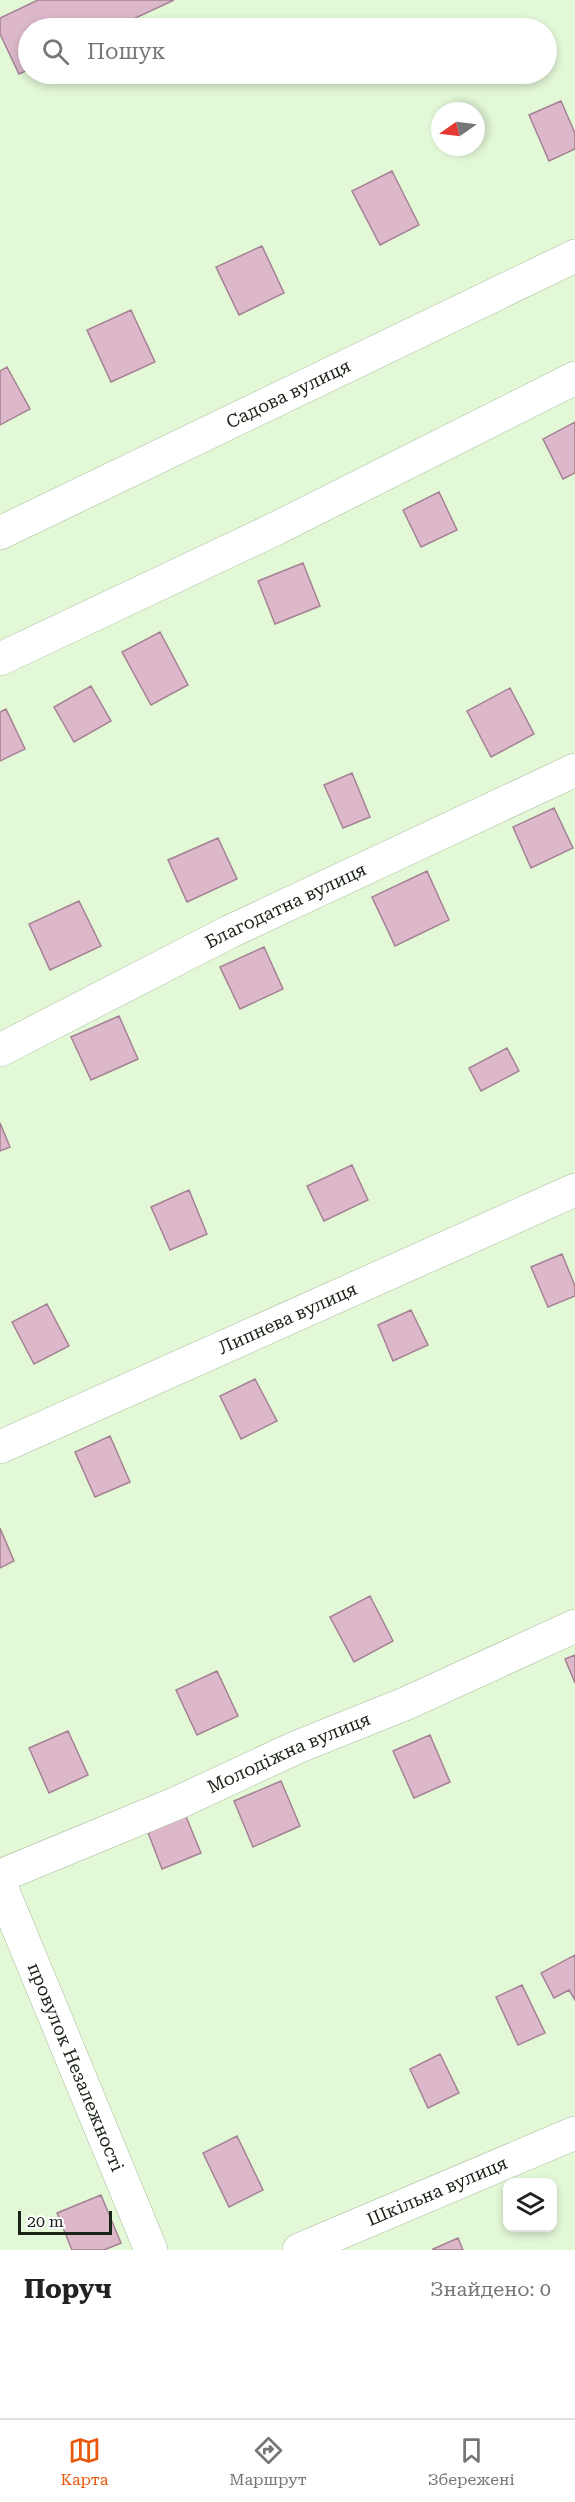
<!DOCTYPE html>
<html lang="uk">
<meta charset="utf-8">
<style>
:root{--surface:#fff;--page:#f6f6f6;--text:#222;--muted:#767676;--line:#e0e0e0;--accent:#ea580c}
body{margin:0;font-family:"Roboto Serif",serif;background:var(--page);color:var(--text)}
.controls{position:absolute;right:18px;bottom:18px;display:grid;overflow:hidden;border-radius:12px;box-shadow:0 3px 9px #0003}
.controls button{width:54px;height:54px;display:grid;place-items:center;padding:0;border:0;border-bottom:2px solid var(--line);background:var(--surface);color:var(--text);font:30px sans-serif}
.compass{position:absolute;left:431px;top:102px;width:54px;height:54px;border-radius:50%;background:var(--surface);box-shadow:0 3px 9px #0003;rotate:256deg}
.scale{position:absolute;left:18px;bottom:15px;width:94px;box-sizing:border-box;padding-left:6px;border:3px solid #1b2317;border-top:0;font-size:16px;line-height:21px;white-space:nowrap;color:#1b2317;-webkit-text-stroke:4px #fff;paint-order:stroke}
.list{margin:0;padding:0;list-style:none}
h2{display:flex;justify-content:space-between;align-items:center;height:78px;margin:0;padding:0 24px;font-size:26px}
h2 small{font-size:20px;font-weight:400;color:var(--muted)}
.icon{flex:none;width:33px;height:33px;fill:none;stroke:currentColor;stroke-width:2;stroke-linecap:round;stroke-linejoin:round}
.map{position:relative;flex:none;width:575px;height:2250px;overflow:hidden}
.search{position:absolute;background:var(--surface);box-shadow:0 3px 9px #0003;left:18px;right:18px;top:18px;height:66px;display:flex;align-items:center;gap:15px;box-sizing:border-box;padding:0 21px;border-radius:33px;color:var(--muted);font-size:22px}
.sheet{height:168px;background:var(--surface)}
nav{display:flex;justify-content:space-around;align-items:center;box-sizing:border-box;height:84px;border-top:2px solid var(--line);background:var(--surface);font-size:16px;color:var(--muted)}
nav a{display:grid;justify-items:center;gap:3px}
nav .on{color:var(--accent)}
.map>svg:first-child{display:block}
.building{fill:#dcb8ca;stroke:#a48293;stroke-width:1.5}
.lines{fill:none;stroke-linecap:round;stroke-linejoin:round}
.minor-casing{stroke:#a8bc9d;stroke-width:34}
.minor{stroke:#fff;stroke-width:33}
.labels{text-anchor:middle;stroke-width:4.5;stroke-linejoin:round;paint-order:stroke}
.street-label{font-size:18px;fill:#1b2317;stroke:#fff}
</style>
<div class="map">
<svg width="575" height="2250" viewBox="0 0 575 2250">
<rect width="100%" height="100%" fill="#e3f8d7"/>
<path class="building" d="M 38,0 L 174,0 L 114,28 L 28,28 L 28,70 L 19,74 L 0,34 L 0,18 Z
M 561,101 L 575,133 L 575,149 L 549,161 L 529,115 Z
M 392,171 L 419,225 L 380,245 L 352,191 Z
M 262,246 L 284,293 L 239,315 L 216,267 Z
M 131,310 L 155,362 L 111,382 L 87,330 Z
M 7,367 L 30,409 L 0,425 L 0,371 Z
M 575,422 L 575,473 L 563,479 L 543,439 Z
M 439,492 L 457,530 L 421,547 L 403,510 Z
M 303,563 L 320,606 L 275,624 L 258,581 Z
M 160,632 L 188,685 L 151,705 L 122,652 Z
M 91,686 L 111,721 L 74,742 L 54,707 Z
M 510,688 L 534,734 L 491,757 L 467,711 Z
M 6,709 L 25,749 L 0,761 L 0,712 Z
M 352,773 L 370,817 L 343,828 L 324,785 Z
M 554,808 L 573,848 L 531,868 L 513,827 Z
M 218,838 L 237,879 L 187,902 L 168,860 Z
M 427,871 L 449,920 L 395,946 L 372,897 Z
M 79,901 L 101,946 L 50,970 L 29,924 Z
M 264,947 L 283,989 L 240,1009 L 220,967 Z
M 119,1016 L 138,1059 L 91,1080 L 71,1037 Z
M 507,1048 L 519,1071 L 481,1091 L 469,1068 Z
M 0,1123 L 10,1147 L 0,1151 Z
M 352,1165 L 368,1200 L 324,1221 L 307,1186 Z
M 189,1190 L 207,1234 L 170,1250 L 151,1207 Z
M 562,1254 L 575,1286 L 575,1296 L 548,1307 L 531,1267 Z
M 47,1304 L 69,1346 L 34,1364 L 12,1322 Z
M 411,1310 L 428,1345 L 393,1361 L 378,1325 Z
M 255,1379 L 277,1421 L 241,1439 L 220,1396 Z
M 110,1436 L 130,1482 L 95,1497 L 75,1452 Z
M 0,1528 L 14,1561 L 0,1568 Z
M 370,1596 L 393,1641 L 354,1662 L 330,1617 Z
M 575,1655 L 575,1683 L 565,1659 Z
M 217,1671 L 238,1716 L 197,1735 L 176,1690 Z
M 68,1731 L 88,1775 L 49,1793 L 29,1748 Z
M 430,1735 L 450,1782 L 414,1798 L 393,1751 Z
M 281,1781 L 300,1826 L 253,1847 L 234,1801 Z
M 185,1814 L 201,1853 L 162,1869 L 147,1830 Z
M 575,1955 L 575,2000 L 569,1990 L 554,1998 L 541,1973 Z
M 522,1985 L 545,2033 L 518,2045 L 496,1997 Z
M 440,2054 L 459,2093 L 428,2108 L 410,2069 Z
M 237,2136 L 263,2190 L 229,2207 L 203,2153 Z
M 101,2195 L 121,2243 L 104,2250 L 72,2250 L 57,2213 Z
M 458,2238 L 463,2250 L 433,2250 L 433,2249 Z"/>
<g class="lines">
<defs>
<g id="minor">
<path id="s1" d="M 0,533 L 575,256"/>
<path d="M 0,659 L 277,528 L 575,378"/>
<path id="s2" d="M 0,1050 L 229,932 L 575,770"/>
<path id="s3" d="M 0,1447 L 575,1190"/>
<path id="s4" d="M 0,1876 L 177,1803 L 295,1748 L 407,1703 L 575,1626"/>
<path id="s5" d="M 0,1884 L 151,2250"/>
<path id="s6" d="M 299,2250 L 575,2133"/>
</g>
</defs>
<use href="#minor" class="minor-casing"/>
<use href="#minor" class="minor"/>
</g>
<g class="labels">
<g class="street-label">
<text dy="6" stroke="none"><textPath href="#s1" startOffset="320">Садова вулиця</textPath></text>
<text dy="6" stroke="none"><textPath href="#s2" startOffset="320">Благодатна вулиця</textPath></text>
<text dy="6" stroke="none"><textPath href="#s3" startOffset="315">Липнева вулиця</textPath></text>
<text dy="6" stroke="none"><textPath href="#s4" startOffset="314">Молодіжна вулиця</textPath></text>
<text dy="6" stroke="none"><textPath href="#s5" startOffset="198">провулок Незалежності</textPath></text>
<text dy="6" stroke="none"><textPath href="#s6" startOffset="150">Шкільна вулиця</textPath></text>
</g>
</g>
</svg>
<div class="controls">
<button><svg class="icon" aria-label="layers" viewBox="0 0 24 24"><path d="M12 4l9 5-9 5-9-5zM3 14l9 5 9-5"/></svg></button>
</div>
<svg class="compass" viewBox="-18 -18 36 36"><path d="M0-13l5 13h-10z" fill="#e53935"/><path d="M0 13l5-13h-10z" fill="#767676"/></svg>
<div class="scale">20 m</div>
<div class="search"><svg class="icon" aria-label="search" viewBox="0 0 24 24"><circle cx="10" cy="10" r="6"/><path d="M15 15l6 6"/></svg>Пошук</div>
</div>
<section class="sheet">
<h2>Поруч<small>Знайдено: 0</small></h2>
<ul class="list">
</ul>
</section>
<nav>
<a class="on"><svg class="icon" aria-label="map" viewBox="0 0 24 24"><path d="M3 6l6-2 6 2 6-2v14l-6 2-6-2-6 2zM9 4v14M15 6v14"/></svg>Карта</a>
<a><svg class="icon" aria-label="directions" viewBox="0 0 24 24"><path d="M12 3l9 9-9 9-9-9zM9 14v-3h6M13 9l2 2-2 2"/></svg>Маршрут</a>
<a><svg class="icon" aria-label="saved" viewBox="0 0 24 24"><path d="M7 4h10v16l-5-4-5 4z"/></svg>Збережені</a>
</nav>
